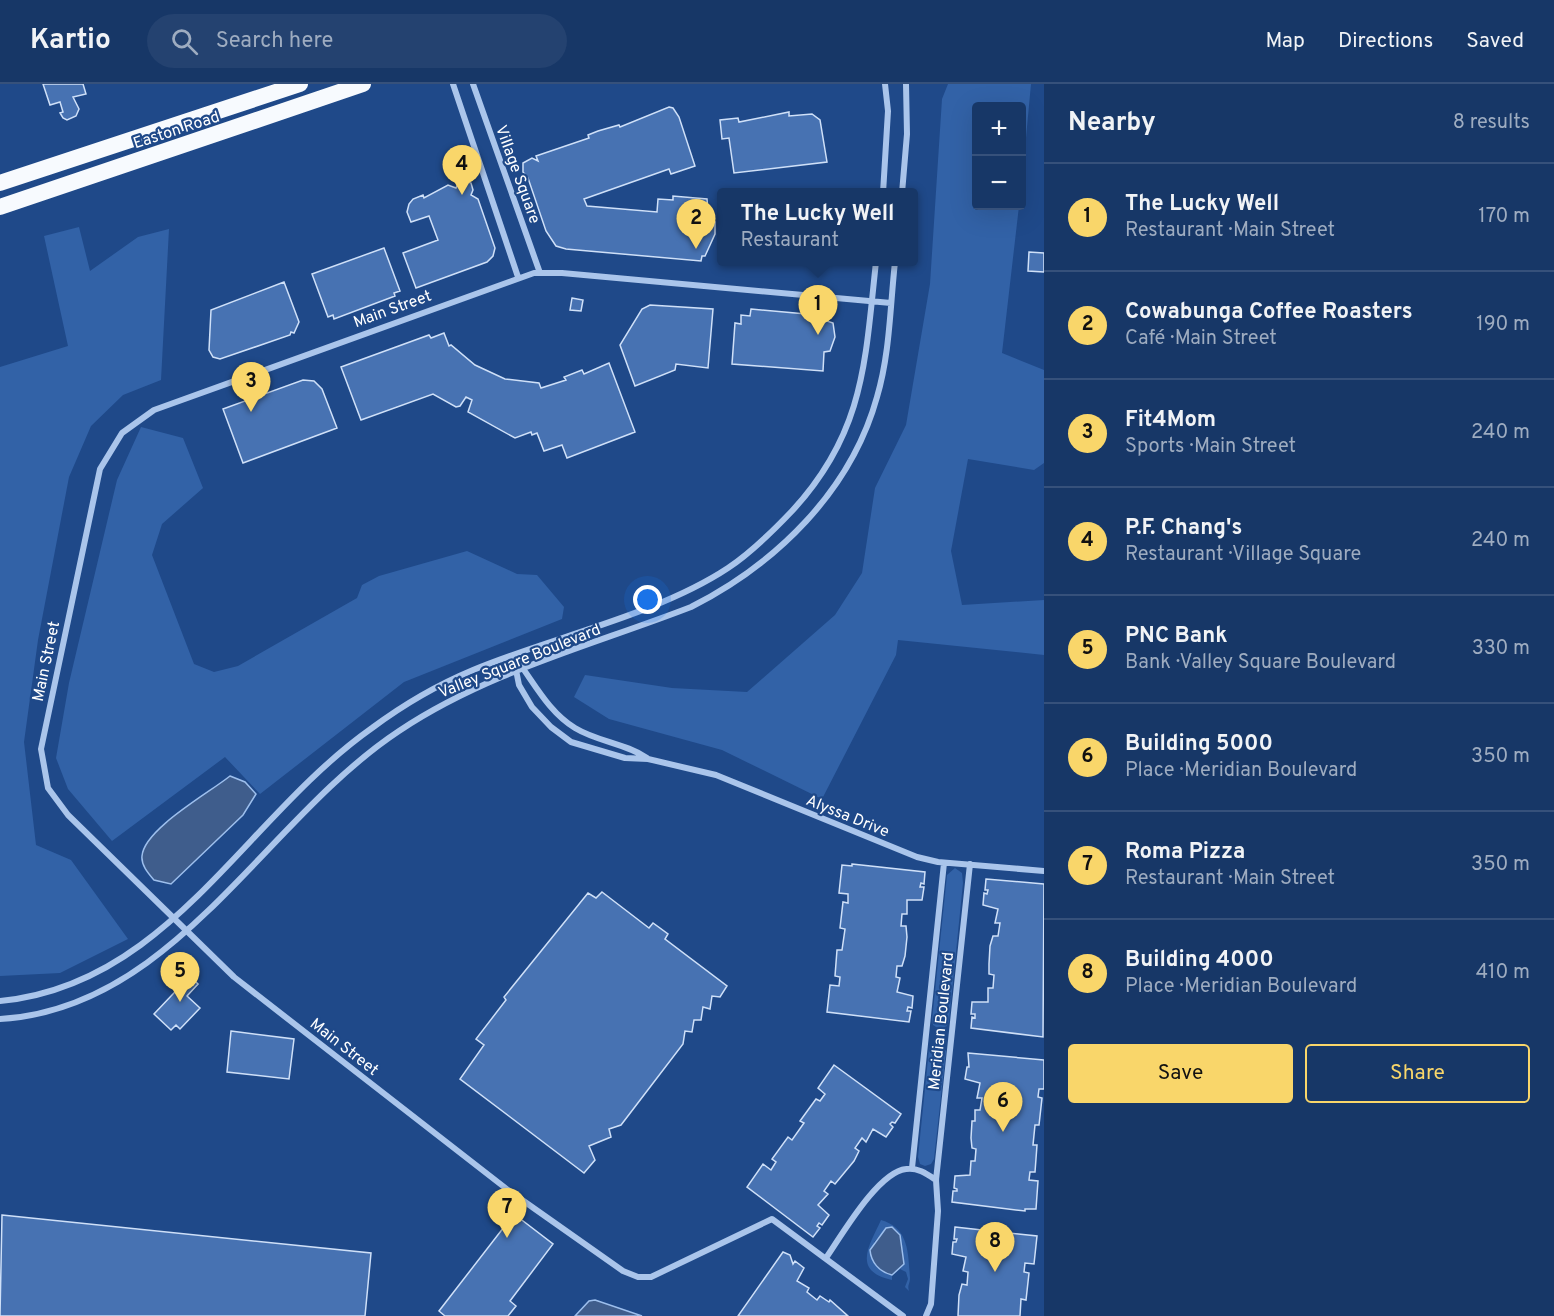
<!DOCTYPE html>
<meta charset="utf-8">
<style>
:root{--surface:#173767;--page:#244270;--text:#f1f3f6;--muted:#9eacc0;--line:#36517b;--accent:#f9d66a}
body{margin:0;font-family:Overpass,sans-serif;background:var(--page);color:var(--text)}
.controls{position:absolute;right:18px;top:18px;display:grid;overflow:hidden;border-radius:6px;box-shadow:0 6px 24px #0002}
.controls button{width:54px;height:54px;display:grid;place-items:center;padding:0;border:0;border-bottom:2px solid var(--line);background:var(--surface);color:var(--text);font:30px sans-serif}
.you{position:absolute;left:648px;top:516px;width:21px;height:21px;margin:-15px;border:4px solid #fff;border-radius:50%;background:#1a73e8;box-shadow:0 0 0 9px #1a73e833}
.badge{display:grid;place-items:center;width:39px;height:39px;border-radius:50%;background:var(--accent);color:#111;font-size:20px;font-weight:700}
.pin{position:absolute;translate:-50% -50px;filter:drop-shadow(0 2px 3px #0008)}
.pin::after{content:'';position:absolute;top:32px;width:21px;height:18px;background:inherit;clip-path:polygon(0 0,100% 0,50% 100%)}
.popup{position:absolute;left:717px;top:104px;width:201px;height:78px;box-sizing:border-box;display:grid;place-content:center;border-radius:6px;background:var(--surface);filter:drop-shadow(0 2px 4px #0005);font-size:20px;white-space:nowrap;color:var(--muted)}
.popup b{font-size:22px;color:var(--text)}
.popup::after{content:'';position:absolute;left:50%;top:100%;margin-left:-12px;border:12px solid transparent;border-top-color:var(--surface)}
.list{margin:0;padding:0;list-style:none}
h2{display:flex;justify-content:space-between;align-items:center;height:78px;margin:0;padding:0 24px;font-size:26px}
h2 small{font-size:20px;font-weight:400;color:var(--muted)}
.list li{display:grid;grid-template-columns:39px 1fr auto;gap:18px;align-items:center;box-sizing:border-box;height:108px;padding:0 24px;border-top:2px solid var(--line)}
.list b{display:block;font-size:22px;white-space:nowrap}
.list p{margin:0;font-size:20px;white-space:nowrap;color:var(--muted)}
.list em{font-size:20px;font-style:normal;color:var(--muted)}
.actions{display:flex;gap:12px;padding:18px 24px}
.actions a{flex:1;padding:14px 0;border:2px solid var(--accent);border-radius:6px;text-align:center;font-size:21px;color:var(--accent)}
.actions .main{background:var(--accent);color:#111}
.icon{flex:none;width:33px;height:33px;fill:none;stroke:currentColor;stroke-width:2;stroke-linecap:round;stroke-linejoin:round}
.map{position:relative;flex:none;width:1044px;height:1232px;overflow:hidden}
header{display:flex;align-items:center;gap:36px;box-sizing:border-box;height:84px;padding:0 30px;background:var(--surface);border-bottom:2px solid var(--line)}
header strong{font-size:28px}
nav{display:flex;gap:33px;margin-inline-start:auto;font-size:21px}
.search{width:420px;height:54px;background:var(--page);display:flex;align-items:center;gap:15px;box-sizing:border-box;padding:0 21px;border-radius:33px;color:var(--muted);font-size:22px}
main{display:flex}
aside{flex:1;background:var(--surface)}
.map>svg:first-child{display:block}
.green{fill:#3262a7}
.water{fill:#3f5d8c;stroke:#9dbfed;stroke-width:1.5}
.building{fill:#4772b2;stroke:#cfe0f8;stroke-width:1.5}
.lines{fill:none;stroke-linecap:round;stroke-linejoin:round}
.minor{stroke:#aac5eb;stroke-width:6}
.trunk{stroke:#f7fafe;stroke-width:16}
.labels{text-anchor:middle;stroke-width:4.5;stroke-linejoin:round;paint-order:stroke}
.street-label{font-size:16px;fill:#fff;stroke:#1f4989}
</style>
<header>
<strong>Kartio</strong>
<div class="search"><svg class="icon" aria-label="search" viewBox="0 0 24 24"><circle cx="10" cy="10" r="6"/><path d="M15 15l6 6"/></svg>Search here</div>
<nav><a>Map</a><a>Directions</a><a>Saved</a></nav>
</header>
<main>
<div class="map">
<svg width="1044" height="1232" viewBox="0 0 1044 1232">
<rect width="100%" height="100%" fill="#1f4989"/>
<path class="green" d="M 948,0 L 1031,0 L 1022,97 L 1022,22 L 976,22 L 976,122 L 1019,122 L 1002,269 L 1044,286 L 1044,379 L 1034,386 L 968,375 L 951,467 L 962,521 L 1044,516 L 1044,571 L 898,556 L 896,571 L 822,715 L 722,666 L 609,635 L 574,613 L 585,591 L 672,604 L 747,608 L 835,531 L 862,489 L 875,404 L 906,341 L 930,200 L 942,15 Z
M 79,143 L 90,187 L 138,153 L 169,145 L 161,296 L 123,311 L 91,342 L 69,393 L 38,556 L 24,658 L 36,761 L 71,776 L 128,855 L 60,889 L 0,892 L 0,283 L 68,262 L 44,152 Z
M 141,343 L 183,354 L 203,404 L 162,440 L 152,471 L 194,580 L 214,588 L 238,582 L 357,514 L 362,501 L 379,492 L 467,467 L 517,490 L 537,491 L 564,523 L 562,535 L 404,598 L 260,710 L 225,673 L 112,757 L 68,705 L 56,674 L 69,599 L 117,396 Z
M 955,784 L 962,789 L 963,799 L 949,937 L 947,942 L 939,945 L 933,941 L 932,936 L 947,791 Z
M 938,958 L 946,967 L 934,1075 L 931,1080 L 925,1082 L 920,1080 L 918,1073 L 929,965 Z
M 881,1136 C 909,1144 908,1168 910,1194 C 910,1200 907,1201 909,1207 L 905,1203 L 908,1195 L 906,1188 L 900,1185 L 904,1180 L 900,1151 L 894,1144 L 884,1147 L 874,1158 L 888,1190 L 892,1191 L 892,1196 C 850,1187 871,1159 881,1136 Z"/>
<path class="water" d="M 230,692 L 245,698 L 256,710 L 243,731 L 171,800 L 154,796 C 148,789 141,781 142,772 C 144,745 209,709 230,692 Z
M 892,1143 L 900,1151 L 904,1180 L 892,1191 C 879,1188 871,1178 870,1166 L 886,1144 Z
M 595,1216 L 642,1232 L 575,1232 L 589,1217 Z"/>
<path class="building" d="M 43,0 L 83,0 L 86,10 L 73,13 L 79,25 L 76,32 L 67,36 L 63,34 L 60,29 L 63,28 L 60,18 L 50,21 Z
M 669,23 L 673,24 L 679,33 L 695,82 L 671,90 L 669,85 L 584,115 L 587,122 L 657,128 L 658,115 L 673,116 L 673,112 L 707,115 L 708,127 L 715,138 L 715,150 L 705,172 L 702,172 L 701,177 L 566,165 L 556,162 L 546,147 L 528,94 L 523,88 L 523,79 L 532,74 L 538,77 L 536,72 L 589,54 L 588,51 L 598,47 L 619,41 L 620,43 Z
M 789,28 L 789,32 L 812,30 L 820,36 L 827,78 L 734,89 L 729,54 L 722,55 L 720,36 L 738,34 L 739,38 Z
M 465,97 L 471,99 L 473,106 L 471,111 L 478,115 L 495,164 L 493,172 L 487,178 L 416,204 L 403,169 L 438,156 L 429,132 L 411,138 L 407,128 L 409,120 L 413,115 L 423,111 L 424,114 L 448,101 L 456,104 L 458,99 Z
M 384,164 L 400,207 L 394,209 L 395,212 L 334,235 L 333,231 L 328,233 L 312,190 Z
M 1029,168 L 1044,169 L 1044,188 L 1028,187 Z
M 284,198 L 299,238 L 294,249 L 291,248 L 290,251 L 220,275 L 213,273 L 209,266 L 211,226 Z
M 572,214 L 583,216 L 581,227 L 570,226 Z
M 650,221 L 713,225 L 708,284 L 676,280 L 675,286 L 635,302 L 620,261 L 642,225 Z
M 751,225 L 828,232 L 827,237 L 833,239 L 835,253 L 830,267 L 824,268 L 823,287 L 732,280 L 735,239 L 741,240 L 741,231 L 750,232 Z
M 444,249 L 449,262 L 451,261 L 475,281 L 505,295 L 539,299 L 541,304 L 566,296 L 564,293 L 582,286 L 584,290 L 609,279 L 635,348 L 567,374 L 562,361 L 544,367 L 537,349 L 532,351 L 531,348 L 515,354 L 468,328 L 472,316 L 466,313 L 460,322 L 456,323 L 433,310 L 361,336 L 341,283 L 429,251 L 431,254 Z
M 303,296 L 314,297 L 322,305 L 337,344 L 243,379 L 223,325 Z
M 852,780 L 925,788 L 924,800 L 921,799 L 920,803 L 924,803 L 922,816 L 907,816 L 907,830 L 902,830 L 901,842 L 906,842 L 907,853 L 905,872 L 902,882 L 897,882 L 896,893 L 900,894 L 897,908 L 913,912 L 912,924 L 908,923 L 907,927 L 911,927 L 909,938 L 827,928 L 830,901 L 839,902 L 840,893 L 835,892 L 837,866 L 842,866 L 845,845 L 840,844 L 843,818 L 848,819 L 848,810 L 839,809 L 842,781 L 852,782 Z
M 986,795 L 1044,800 L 1043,953 L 971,944 L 972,933 L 975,934 L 975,930 L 971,930 L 972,918 L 988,918 L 988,904 L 993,904 L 994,891 L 989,890 L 989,880 L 990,862 L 993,852 L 998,852 L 1000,839 L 995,839 L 998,825 L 983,821 L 984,809 L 987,810 L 988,806 L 985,806 Z
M 602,808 L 649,844 L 653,839 L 668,850 L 665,855 L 727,902 L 720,913 L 712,912 L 710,925 L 703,923 L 701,936 L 694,936 L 692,948 L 685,947 L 683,960 L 621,1041 L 609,1045 L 611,1053 L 589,1062 L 595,1076 L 584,1089 L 460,995 L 484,961 L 476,955 L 506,916 L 504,913 L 588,809 L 596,814 Z
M 190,892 L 198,900 L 187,912 L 200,924 L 180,945 L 176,941 L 171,946 L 154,930 Z
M 231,947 L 294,955 L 289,995 L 227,988 Z
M 968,969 L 1044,976 L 1044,1005 L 1039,1005 L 1038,1013 L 1042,1014 L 1039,1041 L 1035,1041 L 1033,1061 L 1037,1061 L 1035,1088 L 1030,1088 L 1029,1096 L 1038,1097 L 1036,1125 L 1025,1125 L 1025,1127 L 952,1118 L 953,1107 L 957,1107 L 957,1105 L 954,1104 L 955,1092 L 970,1091 L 971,1077 L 975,1077 L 976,1065 L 972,1064 L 971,1054 L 972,1037 L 975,1037 L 975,1026 L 980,1026 L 982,1014 L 977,1014 L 980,999 L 965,995 L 967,983 L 969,983 Z
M 834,981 L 901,1030 L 895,1039 L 892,1038 L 890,1040 L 893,1043 L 886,1053 L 873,1045 L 866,1058 L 862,1054 L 855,1064 L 859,1067 L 854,1077 L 835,1100 L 831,1097 L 824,1107 L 828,1110 L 818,1121 L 829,1131 L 822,1141 L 819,1139 L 817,1142 L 820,1144 L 813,1153 L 747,1103 L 763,1080 L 771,1086 L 776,1078 L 772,1075 L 788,1053 L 792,1056 L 804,1039 L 800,1037 L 816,1015 L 820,1017 L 825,1010 L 818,1004 Z
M 514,1130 L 553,1160 L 510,1217 L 516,1222 L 508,1232 L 445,1232 L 439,1227 Z
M 2,1131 L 371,1169 L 365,1232 L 0,1232 Z
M 955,1143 L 1037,1152 L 1034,1180 L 1025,1179 L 1024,1188 L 1029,1189 L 1026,1216 L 1021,1215 L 1020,1232 L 958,1232 L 959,1211 L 962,1200 L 967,1201 L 968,1188 L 963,1187 L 966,1173 L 952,1170 L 953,1158 L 956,1158 L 957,1155 L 954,1155 Z
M 783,1168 L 790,1171 L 793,1180 L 795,1177 L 804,1184 L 797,1197 L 809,1204 L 807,1208 L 817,1216 L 820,1212 L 829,1218 L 830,1216 L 848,1232 L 738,1232 Z"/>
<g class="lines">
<path class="minor" d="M 453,0 L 518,193
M 473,0 L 540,189
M 883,109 L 888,27 L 885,0
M 902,109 L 907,50 L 906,0
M 891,219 L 562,189 L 534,189 L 154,326 L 122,349 L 100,385 L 41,665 L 48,704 L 68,731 L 234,893 L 508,1106 L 623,1187 L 638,1193 L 651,1193 L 772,1135 L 903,1232
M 513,571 L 519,601 L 532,623 L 551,643 L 571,658 L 625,674 L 648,675 L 716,691 L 917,773 L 938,778 L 1044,787
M 513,571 C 533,596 547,627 575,644 C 598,658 625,659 647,674
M 0,917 C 169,901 244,734 372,644 C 403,621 437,601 473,586 C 552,553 657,531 728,484 C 752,468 773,447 792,427 C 865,348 865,277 876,178
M 0,935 C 175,925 264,736 399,647 C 487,588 593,561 691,523 C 776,480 851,407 877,313 C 890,269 890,223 895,178
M 912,1084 L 944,779
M 826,1174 C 842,1151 878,1088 906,1085 C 917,1083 927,1090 936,1096
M 926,1232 L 931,1220 L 938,1127 L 936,1096 L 970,780"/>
<path class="trunk" d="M 0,99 L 300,0
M 0,123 L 363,0"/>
</g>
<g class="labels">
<g class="street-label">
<text transform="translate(176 45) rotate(-18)" y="6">Easton Road</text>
<text transform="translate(519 90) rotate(70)" y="6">Village Square</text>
<text transform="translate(392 224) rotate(-20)" y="6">Main Street</text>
<text transform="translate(519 576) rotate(-22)" y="6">Valley Square Boulevard</text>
<text transform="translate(45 577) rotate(-78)" y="6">Main Street</text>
<text transform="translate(848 731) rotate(22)" y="6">Alyssa Drive</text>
<text transform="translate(940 937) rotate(-84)" y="6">Meridian Boulevard</text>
<text transform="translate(345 962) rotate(38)" y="6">Main Street</text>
</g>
</g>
</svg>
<div class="controls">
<button>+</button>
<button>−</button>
</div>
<div class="you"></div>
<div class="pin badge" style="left:818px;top:251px">1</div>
<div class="popup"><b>The Lucky Well</b>Restaurant</div>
<div class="pin badge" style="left:696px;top:165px">2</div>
<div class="pin badge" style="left:251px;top:328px">3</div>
<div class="pin badge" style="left:462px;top:111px">4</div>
<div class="pin badge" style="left:180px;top:918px">5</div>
<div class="pin badge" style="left:1003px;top:1048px">6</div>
<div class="pin badge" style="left:507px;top:1154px">7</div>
<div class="pin badge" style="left:995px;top:1188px">8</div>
</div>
<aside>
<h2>Nearby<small>8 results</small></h2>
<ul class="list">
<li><span class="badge">1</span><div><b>The Lucky Well</b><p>Restaurant · Main Street</p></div><em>170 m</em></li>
<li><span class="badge">2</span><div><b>Cowabunga Coffee Roasters</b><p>Café · Main Street</p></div><em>190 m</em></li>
<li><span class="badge">3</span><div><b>Fit4Mom</b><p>Sports · Main Street</p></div><em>240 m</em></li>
<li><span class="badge">4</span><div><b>P.F. Chang's</b><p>Restaurant · Village Square</p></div><em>240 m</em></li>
<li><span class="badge">5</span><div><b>PNC Bank</b><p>Bank · Valley Square Boulevard</p></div><em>330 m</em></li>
<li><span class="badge">6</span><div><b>Building 5000</b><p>Place · Meridian Boulevard</p></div><em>350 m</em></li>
<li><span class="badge">7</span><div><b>Roma Pizza</b><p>Restaurant · Main Street</p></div><em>350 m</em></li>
<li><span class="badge">8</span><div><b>Building 4000</b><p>Place · Meridian Boulevard</p></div><em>410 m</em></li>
</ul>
<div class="actions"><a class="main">Save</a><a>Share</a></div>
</aside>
</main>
